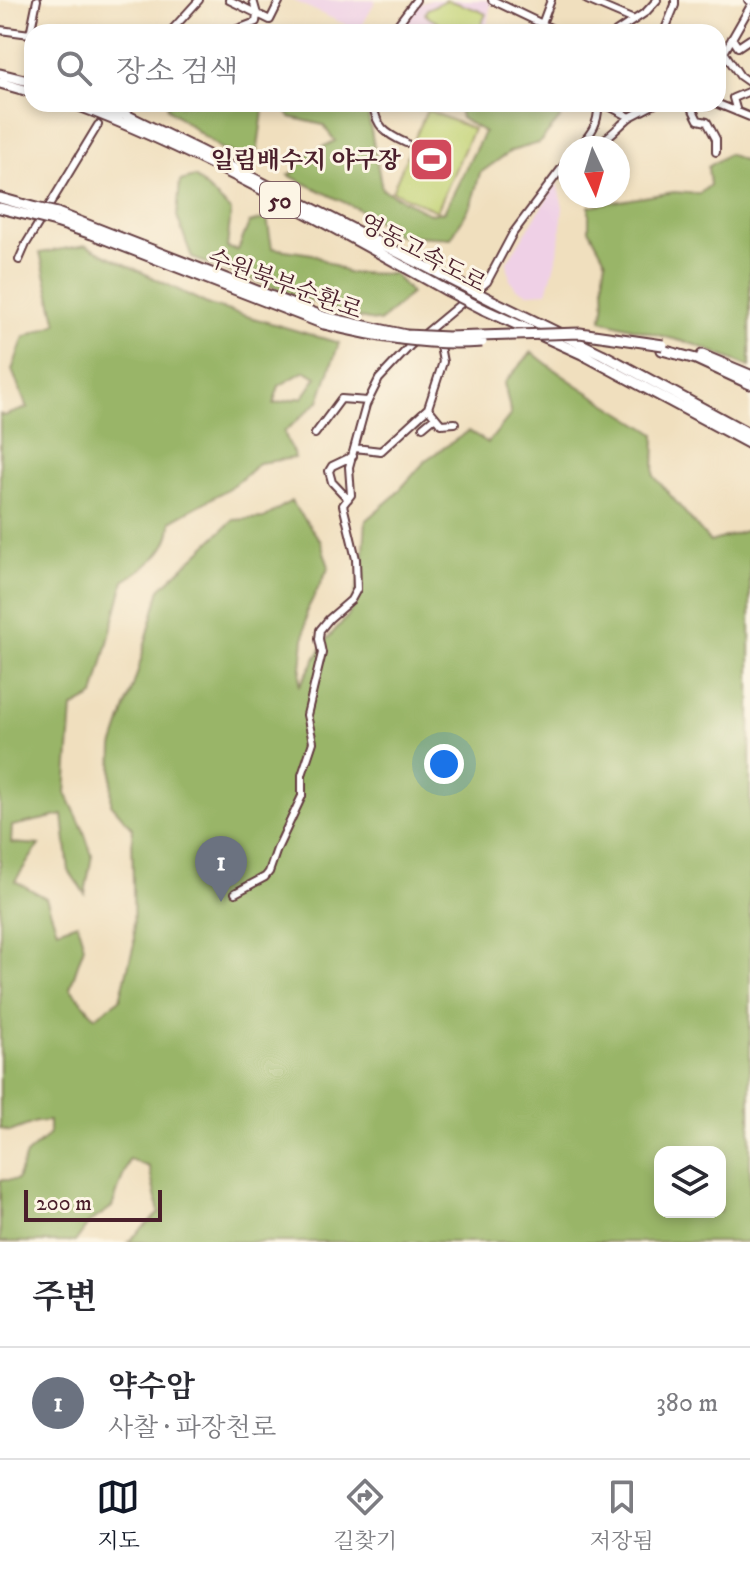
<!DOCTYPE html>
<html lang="ko">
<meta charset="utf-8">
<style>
:root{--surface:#fff;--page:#f7f7f7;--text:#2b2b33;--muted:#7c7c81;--line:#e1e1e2;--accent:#111827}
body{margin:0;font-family:"IM FELL DW Pica","Noto Serif KR",serif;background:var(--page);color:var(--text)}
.controls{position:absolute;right:24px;bottom:24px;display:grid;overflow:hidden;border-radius:16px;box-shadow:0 4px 12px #0003}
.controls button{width:72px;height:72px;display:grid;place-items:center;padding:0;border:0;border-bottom:2px solid var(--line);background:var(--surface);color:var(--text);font:40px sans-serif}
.compass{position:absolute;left:558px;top:136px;width:72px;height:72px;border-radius:50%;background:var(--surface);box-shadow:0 4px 12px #0003;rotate:176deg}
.scale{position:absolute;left:24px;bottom:20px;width:138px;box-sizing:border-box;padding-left:8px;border:4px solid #4a1f2b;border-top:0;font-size:22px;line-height:28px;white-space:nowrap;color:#4a1f2b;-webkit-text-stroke:6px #fcf5e5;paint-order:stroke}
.you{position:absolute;left:444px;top:764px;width:28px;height:28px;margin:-20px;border:6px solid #fff;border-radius:50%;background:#1a73e8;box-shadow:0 0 0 12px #1a73e833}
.badge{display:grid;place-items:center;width:52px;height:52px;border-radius:50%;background:var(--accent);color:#fff;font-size:26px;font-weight:700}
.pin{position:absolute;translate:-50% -66px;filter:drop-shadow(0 2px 4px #0008)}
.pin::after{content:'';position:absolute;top:42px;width:28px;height:24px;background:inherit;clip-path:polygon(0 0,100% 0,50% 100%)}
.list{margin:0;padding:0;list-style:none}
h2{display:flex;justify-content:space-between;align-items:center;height:104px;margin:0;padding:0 32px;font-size:34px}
h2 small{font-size:26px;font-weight:400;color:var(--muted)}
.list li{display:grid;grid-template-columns:52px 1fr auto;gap:24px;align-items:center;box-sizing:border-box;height:112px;padding:0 32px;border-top:2px solid var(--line)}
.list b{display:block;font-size:30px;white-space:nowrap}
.list p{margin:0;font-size:26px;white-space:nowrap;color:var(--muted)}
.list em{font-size:26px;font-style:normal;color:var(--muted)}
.icon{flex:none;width:44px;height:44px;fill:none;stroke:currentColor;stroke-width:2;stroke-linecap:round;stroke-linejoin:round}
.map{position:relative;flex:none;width:750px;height:1242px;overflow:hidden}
.search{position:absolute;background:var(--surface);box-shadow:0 4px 12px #0003;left:24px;right:24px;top:24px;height:88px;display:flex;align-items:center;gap:20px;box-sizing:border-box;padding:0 28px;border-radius:24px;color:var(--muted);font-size:30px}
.sheet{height:216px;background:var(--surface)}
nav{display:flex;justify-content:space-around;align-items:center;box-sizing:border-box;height:112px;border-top:2px solid var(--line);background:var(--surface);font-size:22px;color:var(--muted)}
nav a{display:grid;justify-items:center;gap:4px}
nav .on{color:var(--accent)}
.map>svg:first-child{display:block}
.built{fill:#efd0e6}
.green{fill:#c2d376;stroke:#867950;stroke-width:2}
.forest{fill:#99b567;stroke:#726a49;stroke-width:2;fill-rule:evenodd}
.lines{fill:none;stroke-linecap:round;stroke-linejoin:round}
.minor-casing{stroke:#633c41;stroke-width:10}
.highway-casing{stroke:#633c41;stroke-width:13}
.minor{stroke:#fff;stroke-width:6}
.highway{stroke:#fff;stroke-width:9}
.highway-bridge-casing{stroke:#633c41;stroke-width:13;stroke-linecap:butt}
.highway-bridge{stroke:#fff;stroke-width:9}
.labels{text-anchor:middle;stroke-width:6;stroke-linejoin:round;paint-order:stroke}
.shield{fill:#fcf5e5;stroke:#7f5f63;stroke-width:2}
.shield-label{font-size:22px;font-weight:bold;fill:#4a1f2b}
.poi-label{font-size:24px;font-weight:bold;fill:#4a1f2b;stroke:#fcf5e5;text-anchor:end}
.street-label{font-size:24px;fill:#4a1f2b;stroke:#fcf5e5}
</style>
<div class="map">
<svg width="750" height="1242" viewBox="0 0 750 1242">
<rect width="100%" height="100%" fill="#fcf5e5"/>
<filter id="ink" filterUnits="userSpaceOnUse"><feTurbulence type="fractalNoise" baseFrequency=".0125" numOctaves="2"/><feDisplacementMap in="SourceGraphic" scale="16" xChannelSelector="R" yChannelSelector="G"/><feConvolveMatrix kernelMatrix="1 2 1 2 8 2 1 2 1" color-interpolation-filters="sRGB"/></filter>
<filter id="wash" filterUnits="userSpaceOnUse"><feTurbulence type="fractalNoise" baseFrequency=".006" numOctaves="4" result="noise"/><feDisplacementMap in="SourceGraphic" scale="32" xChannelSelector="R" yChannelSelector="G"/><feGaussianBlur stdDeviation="1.8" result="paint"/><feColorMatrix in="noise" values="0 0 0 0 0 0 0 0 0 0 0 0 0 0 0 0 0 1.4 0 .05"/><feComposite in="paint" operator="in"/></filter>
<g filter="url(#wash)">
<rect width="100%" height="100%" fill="#f0dfbe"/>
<path class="built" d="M 292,0 L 376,0 L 361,28 L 355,29 Z
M 431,0 L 486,0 L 491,2 L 486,32 L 395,32 L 415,5 Z
M 557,183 L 563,207 L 558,253 L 547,292 L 528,293 L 517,289 L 510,280 L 507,262 Z"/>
<path class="green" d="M 446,0 C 460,4 472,7 486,14 L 478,32 C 464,32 434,24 425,14 L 427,9 Z
M 427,110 L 473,129 L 437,211 L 392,191 Z"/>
<path class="forest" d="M 167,104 L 264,104 L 256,162 L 220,148 L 168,109 Z
M 281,104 L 366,104 L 382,189 L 430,214 L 444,212 L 484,132 L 461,118 L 458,104 L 559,104 L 560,119 L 539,143 L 511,151 L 480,173 L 471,205 L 451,238 L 397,235 L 360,210 L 288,175 L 296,171 L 298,159 L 335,141 L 323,125 L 290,117 Z
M 728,154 L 750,163 L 750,367 L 696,345 L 601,320 C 609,300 600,282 606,261 L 589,229 L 589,206 L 674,192 L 699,194 L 710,185 L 708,167 Z
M 195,177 L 231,211 L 227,248 L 238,250 L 249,223 L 267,218 L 272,248 L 312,254 L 348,273 L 394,274 L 411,293 L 380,322 L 358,318 L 192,258 L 177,216 L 180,181 Z
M 86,245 L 209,305 L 339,343 L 319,401 L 284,432 L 295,458 L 258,463 C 236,489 201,503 171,521 C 172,550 146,567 124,581 L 94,696 L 72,708 L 66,793 L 83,829 L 92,855 L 85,894 L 69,871 L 63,815 L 12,826 L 11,843 L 39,845 L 15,881 L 46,898 L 57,930 L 77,923 L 84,946 L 70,988 L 95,1017 L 120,999 L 134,944 L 132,828 L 111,804 L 113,747 L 137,674 L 160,589 L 233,520 L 264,518 L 291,501 L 320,540 L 329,567 L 307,610 L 299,687 L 326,640 L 349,615 L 363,564 L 366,520 L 395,495 L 427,459 L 469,431 L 488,443 L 511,414 L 504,383 L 532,352 C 570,384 614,407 655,434 L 654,476 L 710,542 L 745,531 L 750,532 L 750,1242 L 128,1242 L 159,1213 L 149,1167 L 129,1159 L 112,1207 L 89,1223 L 75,1242 L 0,1242 L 0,1180 L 17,1180 L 26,1155 L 49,1135 L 49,1121 L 36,1122 L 10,1132 L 0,1128 L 0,414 L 4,416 L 27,408 L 12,370 L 24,337 L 57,324 L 40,253 ZM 305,371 L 317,377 L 303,397 L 273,404 L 279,386 ZM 660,1152 L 720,1152 L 720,1212 L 660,1212 Z"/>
</g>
<g filter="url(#ink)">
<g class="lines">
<defs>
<path id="minor" d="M 229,0 L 270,20 L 280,0
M 492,0 L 559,32
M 587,0 L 634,20
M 748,0 L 750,1
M 542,24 L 551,0
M 0,30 L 30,34 L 37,0
M 170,32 L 199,0
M 230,32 L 256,22 L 257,14 L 253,0
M 392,32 L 416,0
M 616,32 L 646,12 L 657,0
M 664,32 L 675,5 L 675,0
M 732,38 L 738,47 L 750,39
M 724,52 L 740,76 L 750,83
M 718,63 L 750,7
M 373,104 C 376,127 386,134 406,143
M 605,104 L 630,117 L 655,104
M 690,104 L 698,120 L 707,122 L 716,139 L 716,152
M 718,104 L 750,117
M 737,112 L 733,98 L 750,91
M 580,146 C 592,132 599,123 598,104
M 580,147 C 601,149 615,129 630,117
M 19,260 L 26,244 L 98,125
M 428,408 L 441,424 L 455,423
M 423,427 L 435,417
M 315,434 L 341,399 L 368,401
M 355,448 L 381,451 L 428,408 L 443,362 L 439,341
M 348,499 L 332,482 L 329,471 L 332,466 L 353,456
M 235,893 L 265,877 L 269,872 L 277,849 L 302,796 L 302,775 L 313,742 L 307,715 L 322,653 L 319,639 L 320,630 L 329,619 L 351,600 L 357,589 L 356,559 L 343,505 L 351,495 L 349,467 L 366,405 L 379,379 L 410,346 L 487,282 L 513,233 L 570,157"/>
<path id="highway" d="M 0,74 L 32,82
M 0,83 L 32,92
M 74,104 C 203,152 325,223 446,290
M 97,104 L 124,114 L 200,151 L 452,280
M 0,198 L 36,208
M 0,208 L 32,216
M 57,213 L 324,317
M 56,222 L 92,234 L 324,324
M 493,301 L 602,354 L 750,434
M 483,309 L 582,354 L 750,444
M 662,350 L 696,359 L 750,384
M 702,355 L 750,375"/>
</defs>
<use href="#minor" class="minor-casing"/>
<use href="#highway" class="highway-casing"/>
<use href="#minor" class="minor"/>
<use href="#highway" class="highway"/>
<defs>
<path id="highway-bridge" d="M 36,208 L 57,213
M 32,216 L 56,222
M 452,280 L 493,301
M 446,290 L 483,309
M 324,317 L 406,335 L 448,337 L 580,333 L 663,345
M 324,324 C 376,337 428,346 482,342"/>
</defs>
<use href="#highway-bridge" class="highway-bridge-casing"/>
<use href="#highway-bridge" class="highway-bridge"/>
</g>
</g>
<defs>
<symbol id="stadium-square" viewBox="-11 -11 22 22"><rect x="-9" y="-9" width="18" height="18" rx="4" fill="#d1495b" stroke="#fcf5e5"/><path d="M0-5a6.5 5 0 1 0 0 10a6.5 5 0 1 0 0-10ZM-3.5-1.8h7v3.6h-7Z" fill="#fff"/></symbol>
</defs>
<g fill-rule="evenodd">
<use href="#stadium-square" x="406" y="134" width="51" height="51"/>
</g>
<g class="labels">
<rect class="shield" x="260" y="182" width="40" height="36" rx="6"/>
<g class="shield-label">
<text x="280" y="208">50</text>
</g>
<g class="poi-label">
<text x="401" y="168">일림배수지 야구장</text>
</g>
<g class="street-label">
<text transform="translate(423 253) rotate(28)" y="8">영동고속도로</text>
<text transform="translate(285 284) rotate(20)" y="8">수원북부순환로</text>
</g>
</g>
</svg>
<div class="controls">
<button><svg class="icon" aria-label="layers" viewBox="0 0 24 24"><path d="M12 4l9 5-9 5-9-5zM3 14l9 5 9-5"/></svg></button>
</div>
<svg class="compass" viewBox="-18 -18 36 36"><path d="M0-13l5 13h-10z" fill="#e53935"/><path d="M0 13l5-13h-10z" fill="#7c7c81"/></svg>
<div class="scale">200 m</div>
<div class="you"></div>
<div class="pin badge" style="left:221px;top:902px;background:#6b7280">1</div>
<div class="search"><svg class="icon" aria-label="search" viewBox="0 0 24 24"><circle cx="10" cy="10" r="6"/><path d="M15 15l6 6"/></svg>장소 검색</div>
</div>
<section class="sheet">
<h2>주변<small></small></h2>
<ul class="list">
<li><span class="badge" style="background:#6b7280">1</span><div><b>약수암</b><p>사찰 · 파장천로</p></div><em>380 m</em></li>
</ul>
</section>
<nav>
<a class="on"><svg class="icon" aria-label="map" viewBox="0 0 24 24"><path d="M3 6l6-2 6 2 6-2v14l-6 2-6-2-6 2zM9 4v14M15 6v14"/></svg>지도</a>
<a><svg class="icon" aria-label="directions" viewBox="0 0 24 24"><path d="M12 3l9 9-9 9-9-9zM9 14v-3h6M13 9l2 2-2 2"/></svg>길찾기</a>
<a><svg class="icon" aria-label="saved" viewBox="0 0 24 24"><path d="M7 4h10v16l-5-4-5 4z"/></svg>저장됨</a>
</nav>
